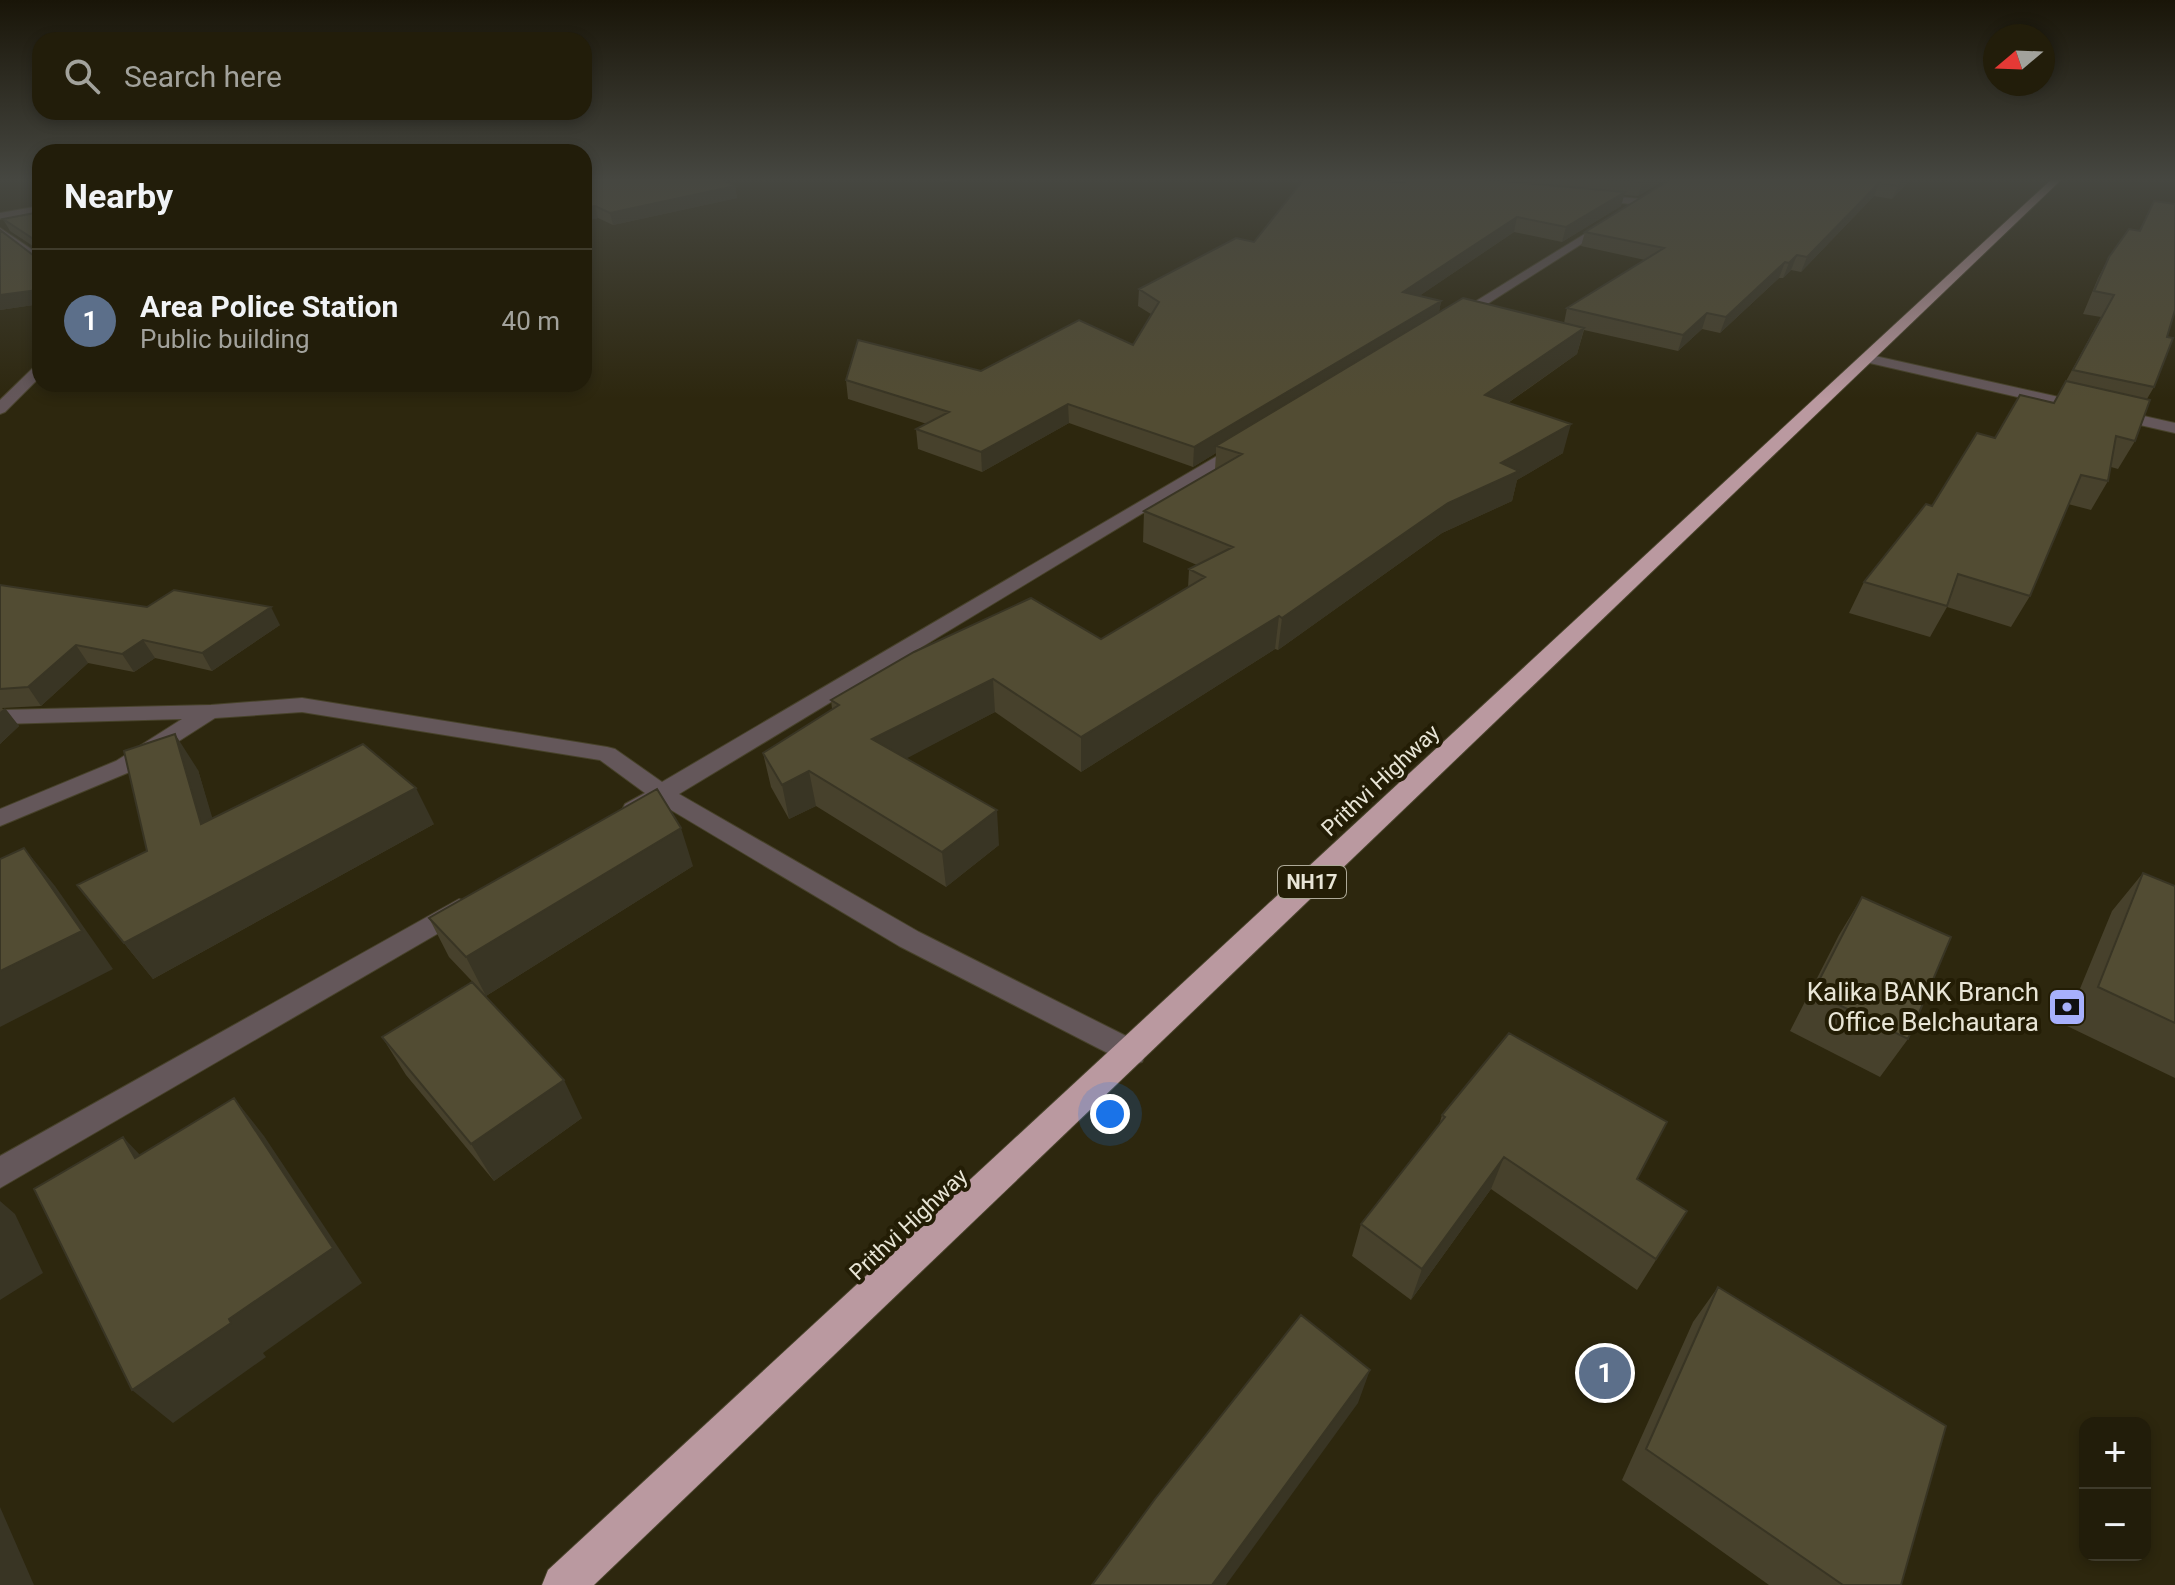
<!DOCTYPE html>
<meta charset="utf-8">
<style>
:root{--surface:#221d0a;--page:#2a2613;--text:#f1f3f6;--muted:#a2a29c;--line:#3f3b2b;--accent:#ea580c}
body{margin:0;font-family:Roboto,sans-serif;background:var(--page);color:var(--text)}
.controls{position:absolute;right:24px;bottom:24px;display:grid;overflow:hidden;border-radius:16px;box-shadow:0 4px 12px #0003}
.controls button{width:72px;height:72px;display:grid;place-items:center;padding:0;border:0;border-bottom:2px solid var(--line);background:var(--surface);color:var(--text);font:40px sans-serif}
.compass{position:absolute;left:1983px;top:24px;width:72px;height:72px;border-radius:50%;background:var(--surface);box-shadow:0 4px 12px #0003;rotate:251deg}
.you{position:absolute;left:1110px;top:1114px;width:28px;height:28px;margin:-20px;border:6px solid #fff;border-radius:50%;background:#1a73e8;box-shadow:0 0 0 12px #1a73e833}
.badge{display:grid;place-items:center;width:52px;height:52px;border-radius:50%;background:var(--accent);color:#fff;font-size:26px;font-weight:700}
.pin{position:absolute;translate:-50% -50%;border:4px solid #fff;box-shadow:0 2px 8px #0006}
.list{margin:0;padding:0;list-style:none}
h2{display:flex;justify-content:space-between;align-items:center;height:104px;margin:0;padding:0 32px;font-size:34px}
h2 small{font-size:26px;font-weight:400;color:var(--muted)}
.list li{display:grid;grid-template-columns:52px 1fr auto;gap:24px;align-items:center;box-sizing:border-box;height:144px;padding:0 32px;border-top:2px solid var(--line)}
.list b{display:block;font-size:30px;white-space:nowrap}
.list p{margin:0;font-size:26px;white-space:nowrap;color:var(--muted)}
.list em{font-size:26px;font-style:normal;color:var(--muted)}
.icon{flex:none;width:44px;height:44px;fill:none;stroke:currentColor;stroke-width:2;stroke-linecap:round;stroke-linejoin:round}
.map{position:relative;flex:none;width:2175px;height:1585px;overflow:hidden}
.search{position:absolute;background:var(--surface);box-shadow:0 4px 12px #0003;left:32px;top:32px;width:560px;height:88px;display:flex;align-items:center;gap:20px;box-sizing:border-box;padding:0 28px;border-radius:24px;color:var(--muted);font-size:30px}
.panel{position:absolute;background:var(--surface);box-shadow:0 4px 12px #0003;left:32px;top:144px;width:560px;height:248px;border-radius:24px}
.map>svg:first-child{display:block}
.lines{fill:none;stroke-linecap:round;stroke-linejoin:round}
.minor-casing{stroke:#47422a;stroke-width:2}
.highway-casing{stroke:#47422a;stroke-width:2}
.minor{fill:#64575a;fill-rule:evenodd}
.highway{fill:#ba99a0;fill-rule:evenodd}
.wall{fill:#47412c}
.shaded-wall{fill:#393524}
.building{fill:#524c33;stroke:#393524;stroke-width:2}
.labels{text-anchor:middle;stroke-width:8;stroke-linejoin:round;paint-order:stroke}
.shield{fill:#231d05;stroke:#ada997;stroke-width:2}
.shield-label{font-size:20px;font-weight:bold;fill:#e8e5d6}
.street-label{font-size:22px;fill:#e8e5d6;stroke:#231d05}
.near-poi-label{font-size:26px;fill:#e8e5d6;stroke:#231d05;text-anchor:end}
</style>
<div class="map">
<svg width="2175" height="1585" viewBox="0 0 2175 1585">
<rect width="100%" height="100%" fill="#2d270e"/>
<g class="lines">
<defs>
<path id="minor" d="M 939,178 L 959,178 L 943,182 Z
M 1379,178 L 1410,178 L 1442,183 L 1437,186 Z
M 1590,194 L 1640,199 L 1645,202 L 1640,205 L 1586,199 L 1586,195 Z
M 40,206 L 40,212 L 0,219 L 0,213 Z
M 1609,219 L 1614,222 L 1613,224 L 1459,322 L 1447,319 Z
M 0,228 L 40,255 L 40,265 L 0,236 Z
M 1866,354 L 2175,423 L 2175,433 L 1861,361 L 1859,358 Z
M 40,365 L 40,377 L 5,412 L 0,414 L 0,400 L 35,366 Z
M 1241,442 L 1249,447 L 1247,450 L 679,794 L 919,932 L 1142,1044 L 1146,1053 L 1142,1062 L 1131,1065 L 899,946 L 661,804 L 643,816 L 625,816 L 622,810 L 625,804 L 645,793 L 600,760 L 302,712 L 215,718 L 132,771 L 0,826 L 0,809 L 116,761 L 182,719 L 0,724 L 0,710 L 211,705 L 302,698 L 607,747 L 615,749 L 662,782 Z
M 459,899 L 468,902 L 472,909 L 468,916 L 0,1188 L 0,1156 Z"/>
<path id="highway" d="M 2053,178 L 2063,178 L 594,1585 L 542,1585 L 548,1570 Z"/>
</defs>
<use href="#minor" class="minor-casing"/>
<use href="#highway" class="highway-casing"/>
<use href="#minor" class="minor"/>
<use href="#highway" class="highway"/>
</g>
<path class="wall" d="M 584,178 L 735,186 L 737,198 L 613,225 L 598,218 L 584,221 Z
M 1405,178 L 1668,178 L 1638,196 L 1624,195 L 1621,206 L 1562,242 L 1514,232 L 1419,296 L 1441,301 L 1439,312 L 1564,323 L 1567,308 L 1645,260 L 1581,246 L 1585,232 L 1912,178 L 1892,199 L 1874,196 L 1801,272 L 1791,270 L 1783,278 L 1779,278 L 1720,333 L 1702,329 L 1678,351 L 1584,330 L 1577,354 L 1508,403 L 1563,453 L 1517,480 L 1512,501 L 1442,533 L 1278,650 L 1275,649 L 1081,772 L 995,712 L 906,758 L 999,845 L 946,887 L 816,806 L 789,819 L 771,787 L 763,753 L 832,709 L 831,700 L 1101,639 L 1188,588 L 1189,569 L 1197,565 L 1143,542 L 1144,511 L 1215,470 L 1216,453 L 1193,467 L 1069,423 L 982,472 L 918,449 L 916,429 L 927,424 L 848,399 L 846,380 L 981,371 L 1133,345 L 1151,314 L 1138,306 L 1139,289 L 1254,242 L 1404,183 Z
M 2154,201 L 2154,387 L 2147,399 L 2135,441 L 2118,469 L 2111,467 L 2108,481 L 2091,510 L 2068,504 L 2030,596 L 2011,627 L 1947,607 L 1930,637 L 1849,613 L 1864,582 L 1995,438 L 2054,403 L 2101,317 L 2083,314 L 2098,278 L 2109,257 L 2139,231 Z
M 40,212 L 40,304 L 0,310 L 0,230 L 33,255 L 36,252 L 36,248 L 10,231 L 3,219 Z
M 0,585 L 147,607 L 280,625 L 212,671 L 155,658 L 134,672 L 88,663 L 41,706 L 2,708 L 19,726 L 0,744 Z
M 198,770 L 212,819 L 434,824 L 153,979 L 77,885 L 147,851 Z
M 693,866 L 486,996 L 449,957 L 429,918 Z
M 2143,873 L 2175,886 L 2175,1078 L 2065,1025 L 2112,911 Z
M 1862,897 L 1908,1039 L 1880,1077 L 1790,1031 L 1839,935 Z
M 382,1037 L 582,1118 L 494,1181 L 406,1075 Z
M 1442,1115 L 1637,1179 L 1687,1211 L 1637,1290 L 1491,1189 L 1411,1300 L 1352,1256 L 1361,1224 L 1439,1125 Z
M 1718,1287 L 1901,1585 L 1769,1585 L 1622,1480 L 1693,1322 Z"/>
<path class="shaded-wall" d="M 1650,178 L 1668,178 L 1638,196 L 1642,182 Z
M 1905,178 L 1912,178 L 1892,199 L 1898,186 Z
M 1879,183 L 1874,196 L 1801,272 L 1807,257 Z
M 735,186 L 737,198 L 613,225 L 610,213 Z
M 1625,192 L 1621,206 L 1562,242 L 1566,227 Z
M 595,206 L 598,218 L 584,221 L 584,208 Z
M 1517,217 L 1514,232 L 1400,309 L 1403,292 Z
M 1797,255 L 1791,270 L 1783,278 L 1789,263 Z
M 1785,262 L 1779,278 L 1720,333 L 1726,317 Z
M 40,281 L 40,304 L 0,310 L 0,295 Z
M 1441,301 L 1438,318 L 1216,446 L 1216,453 L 1193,467 L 1194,447 Z
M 1707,313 L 1702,329 L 1678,351 L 1683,335 Z
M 1584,328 L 1577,354 L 1479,423 L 1485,395 Z
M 1068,404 L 1069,423 L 982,472 L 981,452 Z
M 1571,424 L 1563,453 L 1517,480 L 1512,501 L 1442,533 L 1278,650 L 1282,618 L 1501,463 Z
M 271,607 L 280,625 L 212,671 L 202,653 Z
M 1279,616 L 1275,649 L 1081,772 L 1081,737 Z
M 143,640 L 155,658 L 134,672 L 122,654 Z
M 76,645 L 88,663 L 41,706 L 28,687 Z
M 993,679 L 995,712 L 877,774 L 872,739 Z
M 5,708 L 19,726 L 0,744 L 0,712 Z
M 175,734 L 198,770 L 225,860 L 201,824 Z
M 809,771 L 816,806 L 789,819 L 782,785 Z
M 416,788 L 434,824 L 153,979 L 124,943 Z
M 997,810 L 999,845 L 946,887 L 942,852 Z
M 681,828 L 693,866 L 486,996 L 466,957 Z
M 24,848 L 55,886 L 113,969 L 0,1027 L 0,971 Z
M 564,1080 L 582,1118 L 494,1181 L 471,1144 Z
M 234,1098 L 264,1136 L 362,1283 L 263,1353 L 266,1357 L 173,1423 L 132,1390 Z
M 123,1137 L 158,1174 L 135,1158 Z
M 1504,1157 L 1491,1189 L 1411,1300 L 1422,1269 Z
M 0,1201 L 15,1214 L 43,1273 L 0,1300 Z
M 1370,1370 L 1358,1403 L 1226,1585 L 1212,1585 Z
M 0,1507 L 34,1585 L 0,1585 Z"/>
<path class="building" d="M 584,178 L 719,178 L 735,186 L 610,213 L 595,206 L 584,208 Z
M 1305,178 L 1337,178 L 1405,183 L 1405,178 L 1468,178 L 1625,192 L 1566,227 L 1517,217 L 1403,292 L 1441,301 L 1194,447 L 1068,404 L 981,452 L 916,429 L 949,412 L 846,380 L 858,340 L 981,371 L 1079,320 L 1133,345 L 1159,302 L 1139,289 L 1236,238 L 1254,242 Z
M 1588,178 L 1650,178 L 1642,182 Z
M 1673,178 L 1905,178 L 1898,186 L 1879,183 L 1807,257 L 1797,255 L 1789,263 L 1785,262 L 1726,317 L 1707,313 L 1683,335 L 1567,308 L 1664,248 L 1585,232 Z
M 2154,201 L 2175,204 L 2175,310 L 2167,337 L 2173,338 L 2154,387 L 2073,370 L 2114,295 L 2094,291 L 2109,257 L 2129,229 L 2140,231 Z
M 40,212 L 40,281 L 38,290 L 0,295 L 0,230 L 33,255 L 36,252 L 35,240 L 3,219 Z
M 1463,298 L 1584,328 L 1485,395 L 1571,424 L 1501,463 L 1519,471 L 1448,503 L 1282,618 L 1279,616 L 1081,737 L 993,679 L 872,739 L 997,810 L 942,852 L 809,771 L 782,785 L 763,753 L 839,705 L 831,700 L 914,652 L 1031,598 L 1101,639 L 1205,577 L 1189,569 L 1233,547 L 1144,511 L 1242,454 L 1216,446 Z
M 2066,381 L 2150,400 L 2135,441 L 2116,436 L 2108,481 L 2081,475 L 2030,596 L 1958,574 L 1947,606 L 1864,582 L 1926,504 L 1932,506 L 1977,433 L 1995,438 L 2020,395 L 2054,403 Z
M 0,585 L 147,607 L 174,590 L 271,607 L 202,653 L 143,640 L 122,654 L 76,645 L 28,687 L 0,689 Z
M 175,734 L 201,824 L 363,744 L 416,788 L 124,943 L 77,885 L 147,851 L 124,751 Z
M 657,789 L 681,828 L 466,957 L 429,918 Z
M 24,848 L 82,931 L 0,971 L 0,859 Z
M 2143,873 L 2175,886 L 2175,1023 L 2098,987 Z
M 1862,897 L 1951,937 L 1908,1039 L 1813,992 Z
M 472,982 L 564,1080 L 471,1144 L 382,1037 Z
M 1509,1033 L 1667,1122 L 1637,1179 L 1687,1211 L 1656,1259 L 1504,1157 L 1422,1269 L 1361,1224 L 1445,1117 L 1442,1115 Z
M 234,1098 L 333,1248 L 229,1319 L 231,1323 L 132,1390 L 34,1189 L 123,1137 L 135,1158 Z
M 1718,1287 L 1946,1426 L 1901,1585 L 1843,1585 L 1646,1449 Z
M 1301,1315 L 1370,1370 L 1212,1585 L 1092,1585 L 1155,1499 Z"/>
<linearGradient id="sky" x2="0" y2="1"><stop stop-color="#191508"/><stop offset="0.45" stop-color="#464741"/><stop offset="1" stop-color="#464741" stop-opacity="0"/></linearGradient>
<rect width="2175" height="399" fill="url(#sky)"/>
<defs>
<symbol id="bank-square" viewBox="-11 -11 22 22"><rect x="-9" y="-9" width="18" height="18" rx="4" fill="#a7b0fc" stroke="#231d05"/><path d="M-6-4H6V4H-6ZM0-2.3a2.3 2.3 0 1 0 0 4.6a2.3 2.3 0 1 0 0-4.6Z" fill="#111"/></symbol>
</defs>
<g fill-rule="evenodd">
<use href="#bank-square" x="2045" y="985" width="44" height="44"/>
</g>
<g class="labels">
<rect class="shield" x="1278" y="866" width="68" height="32" rx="6"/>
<g class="shield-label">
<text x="1312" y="889">NH17</text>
</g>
<g class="street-label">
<text transform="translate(1380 780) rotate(-43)" y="8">Prithvi Highway</text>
<text transform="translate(908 1224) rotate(-43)" y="8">Prithvi Highway</text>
</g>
<g class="near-poi-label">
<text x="2039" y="1001">Kalika BANK Branch<tspan x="2039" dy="30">Office Belchautara</tspan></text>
</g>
</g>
</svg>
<div class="controls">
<button>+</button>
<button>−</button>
</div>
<svg class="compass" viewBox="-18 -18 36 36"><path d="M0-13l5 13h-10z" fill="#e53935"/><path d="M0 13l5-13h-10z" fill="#a2a29c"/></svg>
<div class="you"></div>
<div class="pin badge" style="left:1605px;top:1373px;background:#5c6f8a">1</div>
<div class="search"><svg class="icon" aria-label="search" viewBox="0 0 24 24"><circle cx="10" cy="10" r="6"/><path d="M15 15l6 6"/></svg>Search here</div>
<section class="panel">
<h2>Nearby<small></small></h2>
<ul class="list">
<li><span class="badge" style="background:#5c6f8a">1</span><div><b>Area Police Station</b><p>Public building</p></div><em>40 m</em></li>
</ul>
</section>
</div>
